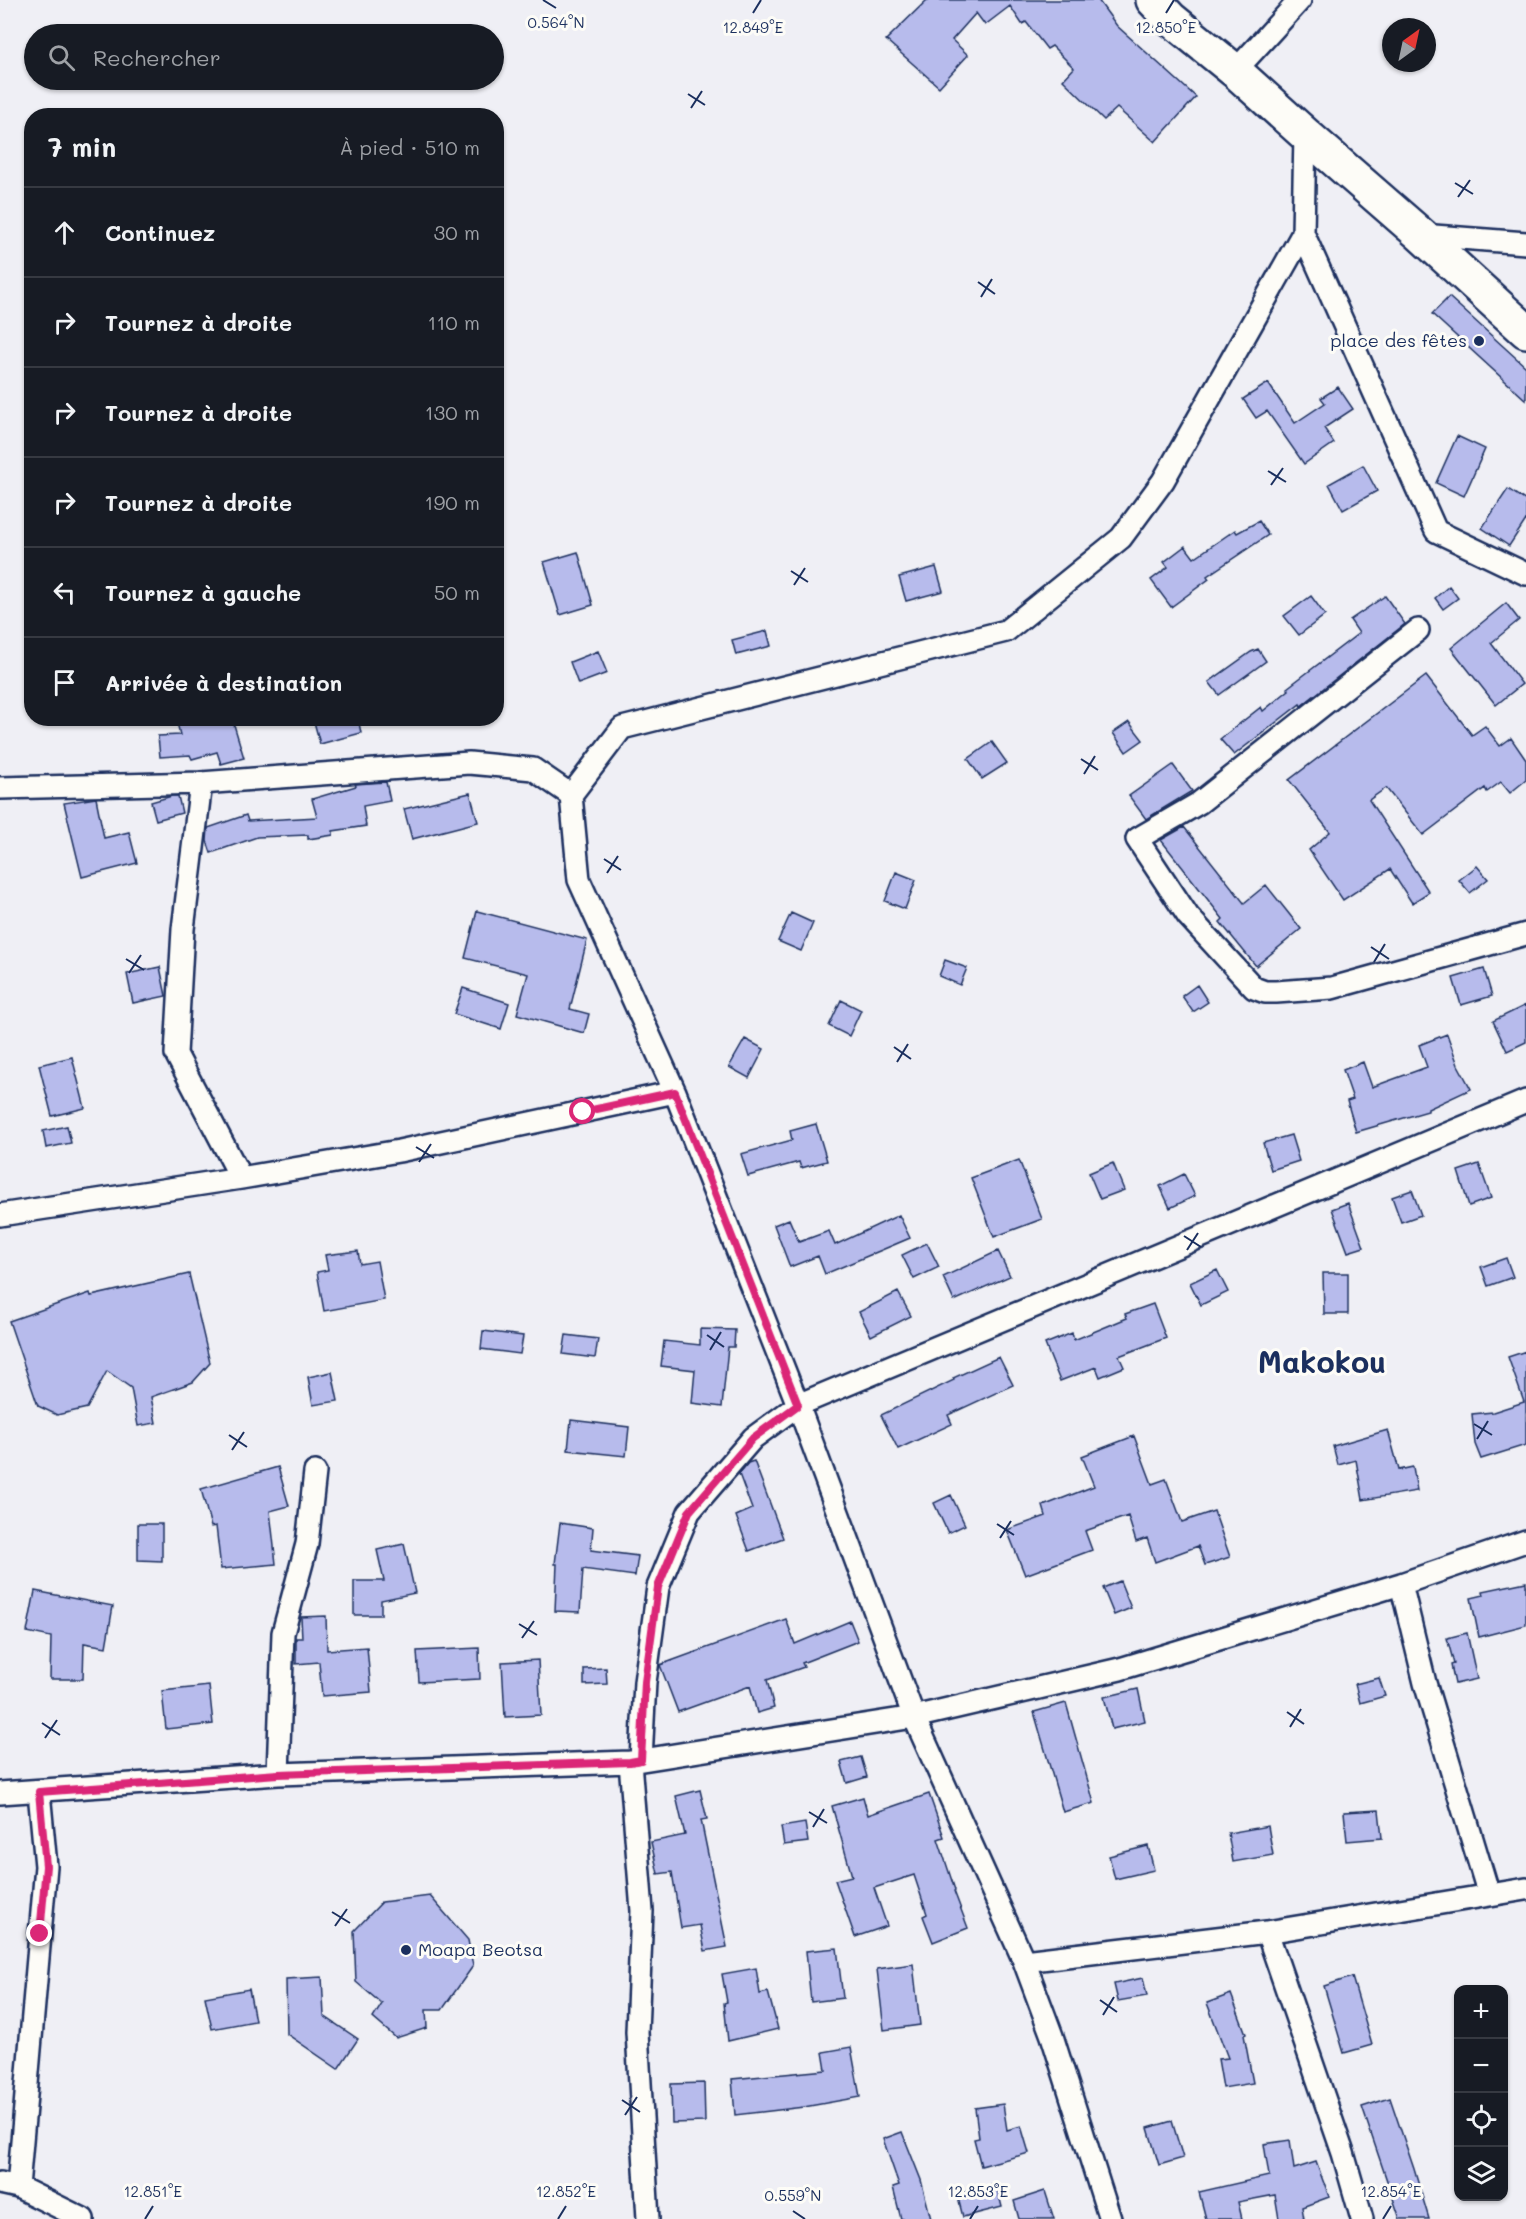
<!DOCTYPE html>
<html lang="fr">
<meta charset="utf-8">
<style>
:root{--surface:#171b24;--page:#20242c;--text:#f1f3f6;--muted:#9ea1a6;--line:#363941}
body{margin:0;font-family:Mali,sans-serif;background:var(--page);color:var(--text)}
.controls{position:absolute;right:18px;bottom:18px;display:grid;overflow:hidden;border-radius:12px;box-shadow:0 2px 4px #0004}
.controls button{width:54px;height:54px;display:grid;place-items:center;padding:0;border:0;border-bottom:2px solid var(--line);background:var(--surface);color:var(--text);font:30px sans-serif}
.compass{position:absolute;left:1382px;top:18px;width:54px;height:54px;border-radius:50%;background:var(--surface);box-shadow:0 2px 4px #0004;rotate:33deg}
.stop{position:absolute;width:18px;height:18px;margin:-14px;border:4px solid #db2777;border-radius:50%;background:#fff}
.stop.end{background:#db2777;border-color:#fff;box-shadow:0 2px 6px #0008}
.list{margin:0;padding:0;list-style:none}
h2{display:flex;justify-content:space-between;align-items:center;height:78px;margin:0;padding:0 24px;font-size:26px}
h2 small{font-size:20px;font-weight:400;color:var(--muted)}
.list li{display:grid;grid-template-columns:39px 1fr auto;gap:18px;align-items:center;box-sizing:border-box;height:90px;padding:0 24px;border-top:2px solid var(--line)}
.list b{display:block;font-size:22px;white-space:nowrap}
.list em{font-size:20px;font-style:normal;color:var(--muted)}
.icon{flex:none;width:33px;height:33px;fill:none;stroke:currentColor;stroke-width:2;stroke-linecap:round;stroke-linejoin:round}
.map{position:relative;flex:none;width:1526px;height:2219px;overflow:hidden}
.search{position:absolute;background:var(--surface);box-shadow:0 2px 4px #0004;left:24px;top:24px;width:480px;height:66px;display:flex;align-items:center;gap:15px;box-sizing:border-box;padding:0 21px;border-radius:33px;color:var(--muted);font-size:22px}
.panel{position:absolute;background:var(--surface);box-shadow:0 2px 4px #0004;left:24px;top:108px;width:480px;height:618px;border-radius:24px}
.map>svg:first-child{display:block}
.building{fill:#b7bbec;stroke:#1b2f5e;stroke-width:1.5}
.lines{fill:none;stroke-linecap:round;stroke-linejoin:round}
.street-casing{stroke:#1b2f5e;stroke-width:26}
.highway-casing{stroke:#1b2f5e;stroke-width:38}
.street{stroke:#fdfcf7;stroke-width:21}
.highway{stroke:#fdfcf7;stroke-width:33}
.route{stroke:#db2777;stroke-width:8}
.ticks{fill:none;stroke:#1b2f5e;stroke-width:2}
.poi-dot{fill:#1b2f5e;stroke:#fdfcf7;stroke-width:2}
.labels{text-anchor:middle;stroke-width:6;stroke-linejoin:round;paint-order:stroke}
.poi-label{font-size:18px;fill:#1b2f5e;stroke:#fdfcf7;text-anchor:end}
.town-label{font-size:30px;font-weight:bold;fill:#1b2f5e;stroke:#fdfcf7}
.ticks-label{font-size:15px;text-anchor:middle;fill:#1b2f5e;stroke:#fdfcf7;stroke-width:6;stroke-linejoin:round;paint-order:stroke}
</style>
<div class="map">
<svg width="1526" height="2219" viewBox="0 0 1526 2219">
<rect width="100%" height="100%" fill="#efeff5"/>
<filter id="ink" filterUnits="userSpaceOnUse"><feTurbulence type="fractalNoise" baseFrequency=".0167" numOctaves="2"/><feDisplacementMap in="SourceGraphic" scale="12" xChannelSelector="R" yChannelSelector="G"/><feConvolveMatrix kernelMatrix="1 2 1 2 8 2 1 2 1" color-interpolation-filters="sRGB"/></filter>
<g filter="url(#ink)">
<path class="building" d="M 927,0 L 1098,0 L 1117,26 L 1196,97 L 1155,142 L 1117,108 L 1104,120 L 1063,80 L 1074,68 L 1052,46 L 1047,49 L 1026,22 L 1022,24 L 1010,6 L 985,25 L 976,13 L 952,40 L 968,55 L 939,87 L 886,40 Z
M 1449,297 L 1526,367 L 1526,400 L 1432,314 Z
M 1268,383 L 1295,423 L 1325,403 L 1321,398 L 1338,387 L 1353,409 L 1324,428 L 1334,443 L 1304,464 L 1267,411 L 1256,418 L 1243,399 Z
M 1457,436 L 1485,449 L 1464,496 L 1436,483 Z
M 1363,465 L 1377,491 L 1343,510 L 1329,484 Z
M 1508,489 L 1526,501 L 1526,520 L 1509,546 L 1482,528 Z
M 1259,521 L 1268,535 L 1207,576 L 1209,579 L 1171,607 L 1151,580 L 1168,567 L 1164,562 L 1185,546 L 1194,558 L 1235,530 L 1237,533 Z
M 578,552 L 593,605 L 560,615 L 544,562 Z
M 936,567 L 943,591 L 906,601 L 899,577 Z
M 1449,586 L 1458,598 L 1443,609 L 1435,598 Z
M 1311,596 L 1325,615 L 1299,635 L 1284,616 Z
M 1385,596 L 1405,624 L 1301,706 L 1300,704 L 1234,755 L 1220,739 L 1261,707 L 1263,711 L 1289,690 L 1287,688 L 1359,633 L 1350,620 Z
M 1506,603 L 1519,620 L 1491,643 L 1522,684 L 1496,705 L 1451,648 Z
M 767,631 L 771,646 L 736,655 L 732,640 Z
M 1258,649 L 1266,661 L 1219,695 L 1209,682 L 1251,652 Z
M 598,651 L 607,673 L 578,684 L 570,662 Z
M 1426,676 L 1472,735 L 1485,726 L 1500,746 L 1511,738 L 1526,760 L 1526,780 L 1510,793 L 1501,782 L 1487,792 L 1485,788 L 1423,835 L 1386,788 L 1369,800 L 1429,892 L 1412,903 L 1390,869 L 1343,900 L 1309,850 L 1330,832 L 1289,780 Z
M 176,718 L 232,718 L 244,758 L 221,764 L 217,752 L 192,759 L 190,755 L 160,757 L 158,736 L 180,735 Z
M 313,718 L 358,718 L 361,733 L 320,744 Z
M 1129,722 L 1143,740 L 1126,752 L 1113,733 Z
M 992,742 L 1007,763 L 982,779 L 968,759 Z
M 1173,765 L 1192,791 L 1146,819 L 1129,796 Z
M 386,782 L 390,801 L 363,806 L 366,826 L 333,831 L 333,835 L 308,839 L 308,835 L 257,837 L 211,853 L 207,841 L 208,828 L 246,815 L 248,821 L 317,817 L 312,799 L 356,786 L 355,784 Z
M 470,793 L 478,822 L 412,839 L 404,809 Z
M 172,796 L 178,796 L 182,813 L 156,820 L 151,802 Z
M 96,798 L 104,838 L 129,832 L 137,863 L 82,877 L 64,803 Z
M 1184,827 L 1244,903 L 1266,885 L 1301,929 L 1256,966 L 1220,922 L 1223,919 L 1161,840 Z
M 1477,866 L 1488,879 L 1470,893 L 1459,880 Z
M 896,872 L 916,880 L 905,909 L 885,901 Z
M 477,911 L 587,940 L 570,1009 L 589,1014 L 584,1033 L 517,1014 L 528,974 L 465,958 Z
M 791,913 L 813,923 L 801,951 L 778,941 Z
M 945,960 L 967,968 L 960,985 L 939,976 Z
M 160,967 L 166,996 L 133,1003 L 127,974 Z
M 1484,969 L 1492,996 L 1461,1005 L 1453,978 Z
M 1197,985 L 1208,1002 L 1193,1012 L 1182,996 Z
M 463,988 L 509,1003 L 501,1029 L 454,1014 Z
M 841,1000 L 861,1010 L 849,1036 L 829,1026 Z
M 1526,1005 L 1526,1042 L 1507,1051 L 1493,1021 Z
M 1447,1034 L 1458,1065 L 1471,1089 L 1428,1109 L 1428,1111 L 1356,1132 L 1347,1101 L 1353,1099 L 1343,1070 L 1363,1062 L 1372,1087 L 1427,1067 L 1419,1045 Z
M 745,1039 L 764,1049 L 749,1078 L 729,1067 Z
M 72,1057 L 85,1108 L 52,1116 L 39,1065 Z
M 816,1124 L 827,1161 L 801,1168 L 799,1162 L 748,1176 L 741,1154 L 792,1140 L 790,1131 Z
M 67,1126 L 71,1143 L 46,1148 L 43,1131 Z
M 1291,1135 L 1299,1161 L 1271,1170 L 1263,1143 Z
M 1019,1160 L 1042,1219 L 994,1237 L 971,1178 Z
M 1113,1163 L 1124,1190 L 1100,1199 L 1089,1173 Z
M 1479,1164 L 1491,1198 L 1469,1206 L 1458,1171 Z
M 1184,1174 L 1195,1196 L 1170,1208 L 1160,1186 Z
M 1412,1190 L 1421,1215 L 1401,1222 L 1392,1197 Z
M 1348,1203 L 1364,1247 L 1348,1252 L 1332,1209 Z
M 899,1215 L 910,1238 L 825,1274 L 818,1256 L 790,1267 L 774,1225 L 789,1219 L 799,1242 L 829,1231 L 835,1245 Z
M 927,1243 L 939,1267 L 914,1279 L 902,1255 Z
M 358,1251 L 360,1264 L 377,1261 L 384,1300 L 324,1311 L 317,1272 L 328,1270 L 325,1255 Z
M 998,1251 L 1010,1276 L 954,1301 L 943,1277 Z
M 1506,1258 L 1513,1277 L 1488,1286 L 1481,1267 Z
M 1217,1270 L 1228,1292 L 1201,1305 L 1190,1283 Z
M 1323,1273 L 1348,1273 L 1348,1314 L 1324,1314 Z
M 189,1274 L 210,1363 L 193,1382 L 151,1397 L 156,1423 L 138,1426 L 131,1388 L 107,1371 L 87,1408 L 57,1415 L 38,1406 L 9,1321 L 90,1293 L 91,1296 Z
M 898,1292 L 911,1316 L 871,1336 L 859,1312 Z
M 1153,1304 L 1166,1338 L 1119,1356 L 1124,1367 L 1100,1377 L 1096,1367 L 1060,1381 L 1045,1344 L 1072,1333 L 1074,1340 L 1127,1318 L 1125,1314 Z
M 700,1329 L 735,1330 L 734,1347 L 728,1347 L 722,1407 L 692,1403 L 695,1370 L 661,1366 L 664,1341 L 700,1345 Z
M 483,1331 L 523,1336 L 520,1354 L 481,1349 Z
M 566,1335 L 598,1339 L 595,1358 L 563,1354 Z
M 1526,1351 L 1526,1445 L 1481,1459 L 1475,1444 L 1472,1414 L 1493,1412 L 1524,1402 L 1508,1357 Z
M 999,1357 L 1013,1385 L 948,1415 L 952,1424 L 898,1449 L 881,1415 L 954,1380 L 953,1378 Z
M 332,1372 L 338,1401 L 313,1405 L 308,1377 Z
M 571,1420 L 629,1427 L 626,1456 L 568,1450 Z
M 1388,1430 L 1399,1470 L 1413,1467 L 1417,1491 L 1363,1500 L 1356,1460 L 1338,1465 L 1333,1446 Z
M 1134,1436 L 1152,1484 L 1166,1479 L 1182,1522 L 1214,1511 L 1230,1557 L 1205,1565 L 1198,1546 L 1155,1562 L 1147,1538 L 1136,1542 L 1128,1516 L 1085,1531 L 1092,1550 L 1025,1575 L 1007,1530 L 1046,1516 L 1043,1506 L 1094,1486 L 1082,1456 Z
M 754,1461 L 783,1538 L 749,1551 L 736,1516 L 752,1509 L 739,1474 L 748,1463 Z
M 278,1467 L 289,1506 L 270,1511 L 276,1564 L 221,1569 L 216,1526 L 211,1527 L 201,1489 Z
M 951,1495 L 965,1525 L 948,1533 L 934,1503 Z
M 560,1523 L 593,1528 L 591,1550 L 638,1556 L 635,1576 L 583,1569 L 580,1612 L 555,1611 L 557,1564 L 555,1564 Z
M 138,1524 L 162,1524 L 162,1561 L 138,1560 Z
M 404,1544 L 415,1593 L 381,1600 L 381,1615 L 354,1615 L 354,1581 L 384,1581 L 377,1550 Z
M 1120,1581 L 1131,1608 L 1114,1615 L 1103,1588 Z
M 1526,1582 L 1526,1625 L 1479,1637 L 1471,1598 L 1484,1595 L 1483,1591 Z
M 35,1591 L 113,1606 L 106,1647 L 84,1643 L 83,1679 L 50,1679 L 51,1637 L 27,1632 Z
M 326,1616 L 327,1650 L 367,1647 L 371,1692 L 322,1696 L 319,1662 L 296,1664 L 296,1638 L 302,1638 L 301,1617 Z
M 786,1619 L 795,1644 L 850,1621 L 858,1641 L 802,1663 L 804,1667 L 767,1680 L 774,1708 L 757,1713 L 750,1686 L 678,1712 L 660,1665 Z
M 1467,1633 L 1477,1679 L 1455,1684 L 1451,1665 L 1454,1664 L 1447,1638 Z
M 479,1648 L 480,1679 L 419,1682 L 417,1651 Z
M 538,1660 L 541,1715 L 505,1717 L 502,1662 Z
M 606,1668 L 607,1684 L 584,1685 L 584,1669 Z
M 1379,1678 L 1385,1696 L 1360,1703 L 1355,1684 Z
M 209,1686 L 213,1724 L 166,1729 L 162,1691 Z
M 1138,1689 L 1145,1721 L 1112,1729 L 1104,1697 Z
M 1066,1703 L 1094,1803 L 1063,1812 L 1034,1712 Z
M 861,1757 L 867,1777 L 847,1783 L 841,1762 Z
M 700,1790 L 707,1819 L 701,1820 L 727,1947 L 705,1951 L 700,1925 L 681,1928 L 672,1872 L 658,1874 L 651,1842 L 685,1835 L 676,1796 Z
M 929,1794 L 944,1837 L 938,1839 L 955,1890 L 954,1891 L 968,1928 L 933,1942 L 923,1916 L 927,1914 L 914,1875 L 874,1888 L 887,1926 L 855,1937 L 835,1880 L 852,1876 L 832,1806 L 863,1797 L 868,1815 Z
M 1379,1810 L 1382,1838 L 1347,1841 L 1344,1812 Z
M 805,1823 L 808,1842 L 784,1845 L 781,1827 Z
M 1268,1826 L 1273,1855 L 1233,1862 L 1228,1833 Z
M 1148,1846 L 1154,1870 L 1115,1879 L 1109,1856 Z
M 430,1896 L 468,1940 L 473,1966 L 442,2010 L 426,2010 L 427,2028 L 396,2038 L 373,2018 L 382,2004 L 356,1982 L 354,1931 L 382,1902 Z
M 837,1948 L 843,1998 L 811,2002 L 806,1951 Z
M 913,1964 L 920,2025 L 884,2030 L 877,1969 Z
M 756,1968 L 760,1994 L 768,1992 L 778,2029 L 728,2041 L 724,2003 L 727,2002 L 722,1974 Z
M 322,1977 L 324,2016 L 358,2039 L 338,2069 L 287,2034 L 286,1979 Z
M 1352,1977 L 1372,2045 L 1344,2053 L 1324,1986 Z
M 1143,1978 L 1147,1996 L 1118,2001 L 1114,1984 Z
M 249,1989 L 255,2021 L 212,2029 L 205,1997 Z
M 1231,1994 L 1246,2034 L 1244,2035 L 1253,2083 L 1223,2088 L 1218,2059 L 1228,2058 L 1207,2003 Z
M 851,2047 L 860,2097 L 804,2107 L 735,2115 L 732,2079 L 826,2070 L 823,2052 Z
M 704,2083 L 705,2122 L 672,2123 L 671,2084 Z
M 1390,2098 L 1414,2169 L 1429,2219 L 1400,2219 L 1362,2107 Z
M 1003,2104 L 1007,2130 L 1021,2126 L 1029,2153 L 981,2166 L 974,2139 L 979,2138 L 975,2108 Z
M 1172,2121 L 1183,2158 L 1159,2165 L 1148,2128 Z
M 902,2132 L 921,2180 L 931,2219 L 901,2219 L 893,2187 L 899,2185 L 883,2139 Z
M 1290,2140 L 1294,2169 L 1316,2162 L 1329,2197 L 1302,2207 L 1304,2219 L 1279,2219 L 1275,2195 L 1238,2202 L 1242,2219 L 1206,2219 L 1199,2192 L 1269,2176 L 1264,2144 Z
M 996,2184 L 1002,2207 L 963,2217 L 957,2194 Z
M 1045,2191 L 1054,2219 L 1019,2219 L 1014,2201 Z"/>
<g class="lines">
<defs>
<path id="street" d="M 1235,71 L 1300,0
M 1303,233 L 1436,531 L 1526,574
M 1421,235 L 1526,243
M 1418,630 L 1199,803 L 1137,839 L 1188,916 L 1254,988 L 1265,992 L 1276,992 L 1332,988 L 1526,934
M 201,783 L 183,929 L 176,1054 L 241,1178
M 0,788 L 201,783 L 469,763 L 533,769 L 571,795
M 0,1215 L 241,1178 L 399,1151 L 675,1092
M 1401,1584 L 1425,1683 L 1489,1895
M 641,1760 L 645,1682 L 658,1587 L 689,1512 L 753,1438 L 798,1405 L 675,1092 L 579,880 L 571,795 L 622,728 L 1006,631 L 1121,538 L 1163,481 L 1303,233 L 1305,134
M 630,1762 L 642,1911 L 637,2032 L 648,2219
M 278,1774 L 283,1633 L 307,1544 L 315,1472
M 0,1793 L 278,1774 L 630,1762 L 914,1717 L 798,1405 L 1526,1101
M 1267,1932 L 1343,2153 L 1362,2219
M 1024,1961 L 1267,1932 L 1526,1889
M 0,2183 L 18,2187 L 83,2219
M 18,2187 L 46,1866 L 39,1792
M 1110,2219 L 1052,2036 L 1024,1961 L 914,1717 L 1120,1669 L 1401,1584 L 1526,1541"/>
<path id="highway" d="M 1153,0 L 1171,19 L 1235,71 L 1305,134 L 1421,235 L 1526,331"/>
</defs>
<use href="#street" class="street-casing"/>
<use href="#highway" class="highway-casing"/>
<use href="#street" class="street"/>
<use href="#highway" class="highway"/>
</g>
</g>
<g class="lines" filter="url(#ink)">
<path class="route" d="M 40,1934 L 46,1866 L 39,1792 L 278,1774 L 630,1762 L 641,1760 L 645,1682 L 658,1587 L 689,1512 L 753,1438 L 798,1405 L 675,1092 L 583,1112"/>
</g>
<path class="ticks" d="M 543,0 L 556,8M 753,13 L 761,0M 1166,13 L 1174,0M 688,94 L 705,105M 691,108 L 702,91M 1455,183 L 1473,194M 1458,197 L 1470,180M 978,282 L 995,294M 981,297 L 992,279M 1268,471 L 1286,482M 1271,485 L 1283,468M 791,571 L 808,582M 794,585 L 805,568M 1081,759 L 1098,770M 1084,774 L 1095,756M 604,859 L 621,870M 607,873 L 618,856M 1371,947 L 1389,959M 126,959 L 144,970M 1374,962 L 1385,944M 129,973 L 141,955M 894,1047 L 911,1059M 897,1062 L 908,1044M 416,1147 L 434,1158M 419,1162 L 431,1144M 1184,1236 L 1201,1247M 1187,1250 L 1198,1233M 707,1335 L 724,1347M 710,1350 L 721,1332M 1474,1424 L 1492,1435M 229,1435 L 247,1447M 1477,1439 L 1488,1421M 232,1450 L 244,1432M 997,1524 L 1014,1535M 1000,1538 L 1011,1521M 519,1624 L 537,1635M 522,1638 L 534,1621M 1287,1712 L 1304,1724M 42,1723 L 60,1735M 1290,1727 L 1301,1709M 45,1738 L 57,1720M 809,1812 L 827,1823M 813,1827 L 824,1809M 332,1912 L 350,1923M 335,1926 L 347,1909M 1100,2000 L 1117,2012M 1103,2015 L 1114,1997M 622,2100 L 640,2112M 625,2115 L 637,2097M 793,2211 L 805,2219M 145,2219 L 153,2206M 558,2219 L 566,2206M 970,2219 L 978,2206M 1383,2219 L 1391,2206"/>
<g class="poi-dot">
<circle cx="1479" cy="341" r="6"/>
<circle cx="406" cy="1950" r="6"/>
</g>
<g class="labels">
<g class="poi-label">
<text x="1467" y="347">place des fêtes</text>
<text x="418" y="1956" text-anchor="start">Moapa Beotsa</text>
</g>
<g class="town-label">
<text x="1322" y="1373">Makokou</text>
</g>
</g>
<g class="ticks-label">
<text x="556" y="28">0.564°N</text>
<text x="1166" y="33">12.850°E</text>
<text x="753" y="33">12.849°E</text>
<text x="153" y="2197">12.851°E</text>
<text x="566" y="2197">12.852°E</text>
<text x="978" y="2197">12.853°E</text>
<text x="1391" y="2197">12.854°E</text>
<text x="793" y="2201">0.559°N</text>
</g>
</svg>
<div class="controls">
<button>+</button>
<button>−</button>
<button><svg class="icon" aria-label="locate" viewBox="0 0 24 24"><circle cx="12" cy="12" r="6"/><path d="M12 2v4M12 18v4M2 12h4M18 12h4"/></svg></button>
<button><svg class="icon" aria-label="layers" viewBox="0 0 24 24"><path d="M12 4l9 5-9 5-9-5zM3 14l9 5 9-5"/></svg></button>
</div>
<svg class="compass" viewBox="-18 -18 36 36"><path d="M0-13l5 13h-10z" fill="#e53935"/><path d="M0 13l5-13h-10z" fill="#9ea1a6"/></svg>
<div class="stop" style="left:583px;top:1112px"></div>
<div class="stop end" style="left:40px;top:1934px"></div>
<div class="search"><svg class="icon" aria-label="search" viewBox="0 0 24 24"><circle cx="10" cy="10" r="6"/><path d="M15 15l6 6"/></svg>Rechercher</div>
<section class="panel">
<h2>7 min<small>À pied · 510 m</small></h2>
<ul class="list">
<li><svg class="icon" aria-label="ahead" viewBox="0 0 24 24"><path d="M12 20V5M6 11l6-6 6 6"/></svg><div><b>Continuez</b></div><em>30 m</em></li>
<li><svg class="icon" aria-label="right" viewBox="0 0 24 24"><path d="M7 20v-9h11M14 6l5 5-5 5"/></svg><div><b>Tournez à droite</b></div><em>110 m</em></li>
<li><svg class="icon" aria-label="right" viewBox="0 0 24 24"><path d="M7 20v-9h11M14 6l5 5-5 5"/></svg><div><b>Tournez à droite</b></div><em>130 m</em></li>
<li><svg class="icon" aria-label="right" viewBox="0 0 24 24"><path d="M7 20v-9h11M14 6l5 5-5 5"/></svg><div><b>Tournez à droite</b></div><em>190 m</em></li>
<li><svg class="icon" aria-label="left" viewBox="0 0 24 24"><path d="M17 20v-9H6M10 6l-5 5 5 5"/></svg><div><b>Tournez à gauche</b></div><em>50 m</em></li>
<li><svg class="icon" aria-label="arrive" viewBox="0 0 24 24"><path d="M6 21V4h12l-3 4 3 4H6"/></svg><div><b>Arrivée à destination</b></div></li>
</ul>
</section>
</div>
